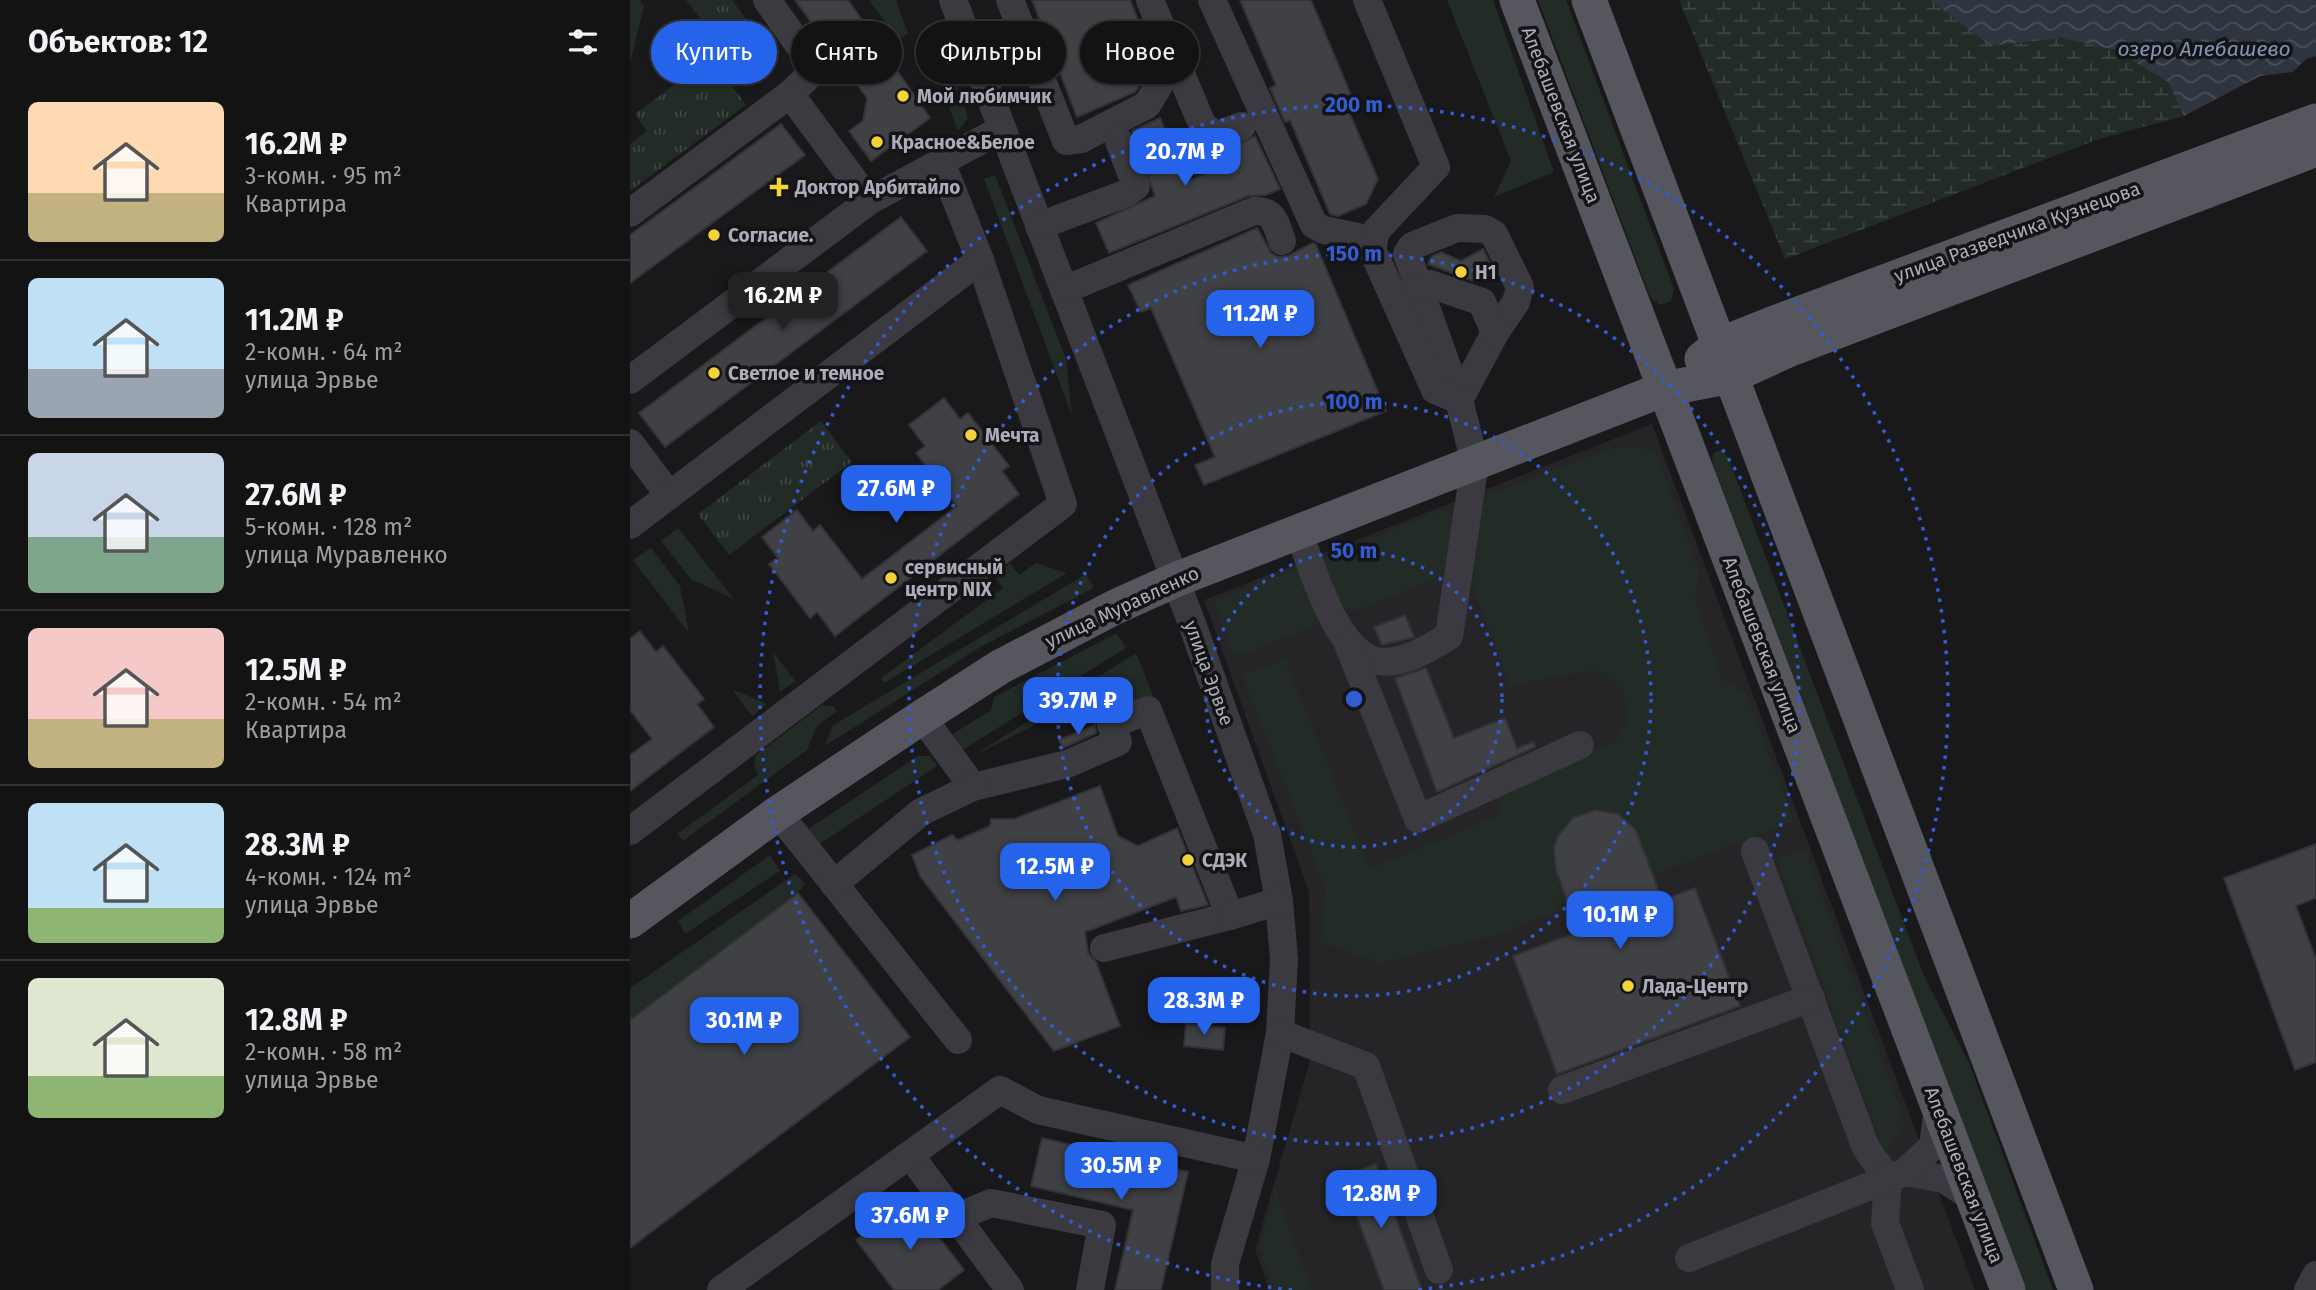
<!DOCTYPE html>
<html lang="ru">
<meta charset="utf-8">
<style>
body{margin:0;font-family:"Fira Sans",sans-serif;background:#1c1c1d;color:#f1f3f6;height:100vh;display:flex;flex-direction:column;font-size:26px;white-space:nowrap}
*{box-sizing:border-box;margin:0}
p{font-size:23px;color:#9d9ea0}
.icon{flex:none;width:38px;height:38px;fill:none;stroke:currentColor;stroke-width:2;stroke-linecap:round;stroke-linejoin:round}
.map{position:relative;flex:1;overflow:hidden}
.panel{display:flex;flex-direction:column;background:#131314;width:630px}
.panel>*{flex:none}
.banner{position:absolute;left:21px;top:21px;width:665px;height:63px;display:flex;gap:14px}
.price{position:absolute;translate:-50% -60px;padding:0 16px;border-radius:14px;background:#2563eb;color:#fff;font-size:23px;line-height:46px;filter:drop-shadow(0 2px 4px #0008)}
.price::after{content:'';position:absolute;left:50%;top:42px;width:21px;height:16px;margin-left:-10px;background:inherit;clip-path:polygon(0 0,100% 0,50% 100%)}
.price.current{background:#222;color:#fff}
ul{padding:0;list-style:none}
li{display:flex;align-items:center;gap:21px;height:175px;padding:0 28px}
li+li{border-top:2px solid #323234}
li span{display:grid;place-items:center;flex:none;width:196px;height:140px;border-radius:10px;color:#555}
li>.icon{margin-inline-start:auto}
span .icon{width:84px;height:84px;fill:#fffc;stroke-width:1}
li b{font-size:30px}
h2{display:flex;justify-content:space-between;align-items:center;height:84px;padding:0 28px;font-size:30px}
.tag{padding:0 24px;border-radius:32px;background:#131314;box-shadow:0 2px 5px #0004,0 0 0 2px #323234;font-size:24px;line-height:63px}
.tag.current{background:#2563eb;color:#fff}
main{display:flex;flex:1;min-height:0}
.map>svg:first-child{display:block}
</style>
<main>
<section class="panel">
<h2>Объектов: 12<svg class="icon" aria-label="filters" viewBox="0 0 24 24"><path d="M4 7h16M4 17h16"/><circle cx="9" cy="7" r="2"/><circle cx="15" cy="17" r="2"/></svg></h2>
<ul>
<li><span style="background:linear-gradient(#ffd9b3 65%,#c2b280 0)"><svg class="icon" aria-label="home" viewBox="0 0 24 24"><path d="M3 11l9-7 9 7M6 9v11h12V9"/></svg></span><div><b>16.2M ₽</b><p>3-комн. · 95 m²</p><p>Квартира</p></div></li>
<li><span style="background:linear-gradient(#bfe0f5 65%,#9aa5b1 0)"><svg class="icon" aria-label="home" viewBox="0 0 24 24"><path d="M3 11l9-7 9 7M6 9v11h12V9"/></svg></span><div><b>11.2M ₽</b><p>2-комн. · 64 m²</p><p>улица Эрвье</p></div></li>
<li><span style="background:linear-gradient(#c9d6e8 60%,#7fa58c 0)"><svg class="icon" aria-label="home" viewBox="0 0 24 24"><path d="M3 11l9-7 9 7M6 9v11h12V9"/></svg></span><div><b>27.6M ₽</b><p>5-комн. · 128 m²</p><p>улица Муравленко</p></div></li>
<li><span style="background:linear-gradient(#f6c9c9 65%,#c2b280 0)"><svg class="icon" aria-label="home" viewBox="0 0 24 24"><path d="M3 11l9-7 9 7M6 9v11h12V9"/></svg></span><div><b>12.5M ₽</b><p>2-комн. · 54 m²</p><p>Квартира</p></div></li>
<li><span style="background:linear-gradient(#bfe0f5 75%,#8fb573 0)"><svg class="icon" aria-label="home" viewBox="0 0 24 24"><path d="M3 11l9-7 9 7M6 9v11h12V9"/></svg></span><div><b>28.3M ₽</b><p>4-комн. · 124 m²</p><p>улица Эрвье</p></div></li>
<li><span style="background:linear-gradient(#dfe7d0 70%,#8fb573 0)"><svg class="icon" aria-label="home" viewBox="0 0 24 24"><path d="M3 11l9-7 9 7M6 9v11h12V9"/></svg></span><div><b>12.8M ₽</b><p>2-комн. · 58 m²</p><p>улица Эрвье</p></div></li>
</ul>
</section>
<div class="map">
<svg width="1686" height="1290" viewBox="0 0 1686 1290">
<defs>
<pattern id="wetland-marsh" width="20" height="14" patternUnits="userSpaceOnUse" patternTransform="scale(1.75)"><rect width="20" height="14" fill="#222b25"/><path d="M1 5h8M5 5V1M11 12h8M15 12V8" fill="none" stroke="#3f4743"/></pattern>
<pattern id="park-tufts" width="24" height="20" patternUnits="userSpaceOnUse" patternTransform="scale(1.75)"><rect width="24" height="20" fill="#222b25"/><path d="M3 7l-1-3M5 7V3M7 7l1-3M15 17l-1-3M17 17v-4M19 17l1-3" fill="none" stroke="#3f4743"/></pattern>
<pattern id="water-waves" width="16" height="10" patternUnits="userSpaceOnUse" patternTransform="scale(1.75)"><rect width="16" height="10" fill="#2e353f"/><path d="M0 5q4-4 8 0t8 0" fill="none" stroke="#4a5059"/></pattern>
</defs>
<rect width="100%" height="100%" fill="#19191b"/>
<path fill="#252528" d="M 1022,424 L 1345,1290 L 639,1290 L 625,1249 L 680,1061 L 679,892 L 574,600 Z"/>
<g fill="#222b25">
<path d="M 0,0 L 10,0 L 14,6 L 0,64 Z"/>
<path d="M 239,0 L 266,0 L 278,33 L 268,40 Z"/>
<path d="M 817,0 L 863,0 L 924,172 L 864,197 L 881,161 Z"/>
<path d="M 908,0 L 936,0 L 1044,289 L 1041,301 L 1030,305 L 1020,297 Z"/>
<path d="M 300,56 L 319,60 L 338,118 L 328,131 Z"/>
<path d="M 365,175 L 436,359 L 442,416 L 354,179 Z"/>
<path d="M 982,448 L 1011,448 L 1024,452 L 1031,464 L 1069,573 L 1065,600 L 1092,680 L 1116,693 L 1164,821 L 867,935 L 751,963 L 690,942 L 696,890 L 612,674 L 655,660 L 740,869 L 872,814 L 865,790 L 985,741 L 997,722 L 998,710 L 991,688 L 973,673 L 963,670 L 880,686 L 842,583 L 853,505 L 858,495 Z"/>
<path d="M 1091,450 L 1098,457 L 1294,976 L 1339,1063 L 1423,1290 L 1396,1290 L 1082,462 L 1083,453 Z"/>
<path d="M 814,509 L 825,514 L 820,559 L 810,577 L 724,611 L 711,607 L 694,567 L 695,557 Z"/>
<path d="M 48,528 L 104,599 L 61,579 L 31,541 Z"/>
<path d="M 21,548 L 50,586 L 59,633 L 3,560 Z"/>
<path d="M 380,563 L 389,575 L 406,563 L 437,573 L 254,683 L 251,678 L 373,588 L 364,575 Z"/>
<path d="M 666,568 L 673,568 L 691,614 L 686,626 L 611,655 L 602,652 L 584,601 Z"/>
<path d="M 456,574 L 464,588 L 352,646 L 195,746 L 202,726 Z"/>
<path d="M 487,633 L 496,648 L 326,754 L 320,745 L 323,734 L 361,710 L 364,697 Z"/>
<path d="M 143,652 L 165,681 L 150,692 Z"/>
<path d="M 506,653 L 523,695 L 453,723 L 443,706 L 343,756 Z"/>
<path d="M 102,689 L 137,704 L 122,716 Z"/>
<path d="M 192,705 L 203,706 L 207,711 L 187,726 L 177,750 L 53,841 L 47,834 L 128,775 L 124,765 L 126,755 Z"/>
<path d="M 288,756 L 300,756 L 307,766 L 185,847 L 175,831 Z"/>
<path d="M 1175,849 L 1275,1123 L 1254,1152 L 1147,859 Z"/>
<path d="M 140,855 L 150,871 L 55,934 L 48,921 Z"/>
<path d="M 165,874 L 175,884 L 168,893 L 0,1020 L 0,988 Z"/>
<path d="M 645,1191 L 682,1290 L 644,1290 L 629,1247 Z"/>
</g>
<path fill="url(#wetland-marsh)" d="M 1049,0 L 1300,0 L 1361,46 L 1431,38 L 1485,50 L 1538,82 L 1554,116 L 1466,140 L 1155,259 Z"/>
<g fill="url(#park-tufts)">
<path d="M 56,0 L 102,0 L 120,24 L 92,47 Z"/>
<path d="M 81,57 L 116,105 L 0,191 L 0,144 L 17,131 L 5,114 Z"/>
<path d="M 191,421 L 222,462 L 99,555 L 68,514 Z"/>
</g>
<path fill="url(#water-waves)" d="M 1300,0 L 1686,0 L 1686,56 L 1676,59 L 1663,72 L 1630,76 L 1554,116 L 1538,82 L 1485,50 L 1431,38 L 1361,46 Z"/>
<g fill="#404145" stroke="#333337" stroke-width="2">
<path d="M 165,0 L 218,0 L 300,118 L 241,161 L 219,131 L 233,121 L 237,98 Z"/>
<path d="M 402,0 L 500,0 L 511,28 L 490,36 L 509,86 L 505,92 L 447,117 Z"/>
<path d="M 610,0 L 681,0 L 721,95 L 713,98 L 748,179 L 736,204 L 708,216 L 700,214 L 660,120 L 655,122 L 640,88 L 646,85 Z"/>
<path d="M 530,118 L 556,182 L 599,164 L 593,151 L 625,136 L 650,189 L 636,195 L 618,196 L 479,253 L 466,223 L 525,196 L 502,131 Z"/>
<path d="M 151,124 L 175,155 L 0,283 L 0,235 Z"/>
<path d="M 271,217 L 297,251 L 35,447 L 9,413 Z"/>
<path d="M 627,228 L 641,253 L 648,257 L 658,256 L 683,243 L 686,245 L 756,411 L 574,485 L 565,465 L 585,457 L 521,308 L 511,312 L 498,285 Z"/>
<path d="M 853,249 L 865,273 L 846,282 L 798,264 L 802,256 L 811,252 L 831,261 Z"/>
<path d="M 314,398 L 330,419 L 338,413 L 379,466 L 372,471 L 389,494 L 205,636 L 187,612 L 180,618 L 139,564 L 148,558 L 132,537 L 167,510 L 183,531 L 190,525 L 232,579 L 327,506 L 286,453 L 295,446 L 279,425 Z"/>
<path d="M 775,615 L 784,637 L 752,645 L 744,627 Z"/>
<path d="M 10,631 L 26,652 L 33,646 L 74,699 L 67,704 L 84,727 L 0,791 L 0,755 L 22,739 L 0,710 L 0,639 Z"/>
<path d="M 796,668 L 824,738 L 875,718 L 887,748 L 903,742 L 905,747 L 807,792 L 765,678 Z"/>
<path d="M 465,725 L 466,733 L 433,748 L 429,740 Z"/>
<path d="M 470,786 L 488,836 L 508,846 L 547,828 L 578,905 L 551,911 L 546,897 L 455,932 L 458,953 L 466,962 L 490,1026 L 424,1051 L 290,876 L 282,855 L 322,835 L 328,840 L 360,826 L 361,819 L 384,819 Z"/>
<path d="M 965,810 L 988,814 L 1006,830 L 1032,900 L 1065,888 L 1110,1006 L 927,1074 L 883,956 L 948,932 L 926,870 L 924,847 L 928,836 L 943,818 Z"/>
<path d="M 1686,844 L 1686,898 L 1666,906 L 1686,959 L 1686,1062 L 1665,1070 L 1594,878 Z"/>
<path d="M 168,893 L 280,1037 L 0,1248 L 0,1020 Z"/>
<path d="M 556,1024 L 595,1028 L 593,1050 L 554,1046 Z"/>
<path d="M 412,1138 L 558,1172 L 531,1290 L 485,1290 L 503,1210 L 401,1186 Z"/>
<path d="M 746,1164 L 792,1290 L 754,1290 L 712,1176 Z"/>
<path d="M 280,1199 L 334,1270 L 308,1290 L 264,1290 L 226,1240 Z"/>
</g>
<g fill="none" stroke-linecap="round" stroke-linejoin="round">
<g stroke="#3a3a40" stroke-width="28">
<path d="M 137,0 L 186,69 L 160,94"/>
<path d="M 323,0 L 561,621 L 637,834 L 649,901 L 654,959 L 650,1033 L 626,1159 L 595,1264 L 595,1290"/>
<path d="M 380,0 L 436,141 L 451,139 L 517,105 L 532,80 L 547,70"/>
<path d="M 520,0 L 572,124 L 585,136 L 612,126"/>
<path d="M 582,0 L 684,225 L 694,230 L 742,240"/>
<path d="M 311,162 L 372,129"/>
<path d="M 0,213 L 160,94 L 239,201"/>
<path d="M 409,226 L 497,193 L 506,186 L 489,141"/>
<path d="M 827,228 L 855,229 L 864,234 L 890,287 L 886,302 L 865,333 L 829,400 L 777,254 L 782,246 Z"/>
<path d="M 790,289 L 800,284 L 852,302 L 865,333"/>
<path d="M 434,290 L 624,211 C 645,210 646,225 652,241"/>
<path d="M 0,380 L 239,201 L 311,162 L 350,260 L 433,504 L 0,831"/>
<path d="M 0,443 L 39,495"/>
<path d="M 0,525 L 350,260"/>
<path d="M 668,531 C 683,568 703,646 743,660 C 768,668 799,648 819,636 L 845,463 L 829,400 L 805,390 L 742,249 L 746,231 L 806,167 L 737,0"/>
<path d="M 718,644 L 788,819 L 950,745"/>
<path d="M 292,717 L 343,787 L 437,764 L 488,742 L 481,725 L 518,710 L 600,916 L 474,948"/>
<path d="M 148,813 L 328,1040"/>
<path d="M 1125,851 L 1236,1148 L 1258,1179 L 1255,1223 L 1280,1290"/>
<path d="M 204,884 L 291,812 L 343,787"/>
<path d="M 600,916 L 649,901"/>
<path d="M 650,1033 L 736,1066 L 809,1270"/>
<path d="M 932,1090 L 1181,998"/>
<path d="M 280,1155 L 380,1290"/>
<path d="M 1275,1172 L 1314,1179 L 1343,1198"/>
<path d="M 327,1217 L 361,1203 L 472,1225 L 460,1290"/>
<path d="M 1059,1258 L 1275,1172 L 1303,1146 L 1308,1108"/>
<path d="M 91,1290 L 370,1090 L 408,1110 L 626,1159"/>
<path d="M 1678,1290 L 1686,1275"/>
</g>
<g stroke="#56565f" stroke-width="35">
<path d="M 887,0 L 1378,1290"/>
<path d="M 959,0 L 1446,1290"/>
<path d="M 1072,359 L 1089,345 L 1147,322 L 1686,121"/>
<path d="M 0,921 L 148,813 L 292,717 L 370,667 L 485,607 L 545,580 L 1034,389 L 1101,376 L 1158,350 L 1686,149"/>
</g>
</g>
<g fill="none" stroke="#325cd4" stroke-width="3.5" stroke-dasharray="3.5 7">
<circle cx="724" cy="699" r="148"/>
<circle cx="724" cy="699" r="297"/>
<circle cx="724" cy="699" r="445"/>
<path d="M662 1290A594 594 0 1 1 786 1290"/>
</g>
<g fill="#f3d339" stroke="#141416" stroke-width="2.5">
<circle cx="273" cy="96" r="7"/>
<circle cx="247" cy="142" r="7"/>
<path d="M145.5 176.5h7v7h7v7h-7v7h-7v-7h-7v-7h7z"/>
<circle cx="84" cy="235" r="7"/>
<circle cx="831" cy="272" r="7"/>
<circle cx="84" cy="373" r="7"/>
<circle cx="341" cy="435" r="7"/>
<circle cx="261" cy="578" r="7"/>
<circle cx="558" cy="860" r="7"/>
<circle cx="998" cy="986" r="7"/>
</g>
<g text-anchor="middle" dominant-baseline="central" stroke-width="7" stroke-linejoin="round" paint-order="stroke">
<g font-size="19" font-weight="bold" fill="#abadba" stroke="#141416" text-anchor="start">
<text x="287" y="96">Мой любимчик</text>
<text x="261" y="142">Красное&amp;Белое</text>
<text x="165" y="187">Доктор Арбитайло</text>
<text x="98" y="235">Согласие.</text>
<text x="845" y="272">Н1</text>
<text x="98" y="373">Светлое и темное</text>
<text x="355" y="435">Мечта</text>
<text x="275" y="567">сервисный<tspan x="275" dy="22">центр NIX</tspan></text>
<text x="572" y="860">СДЭК</text>
<text x="1012" y="986">Лада-Центр</text>
</g>
<g font-size="19" fill="#abadba" stroke="#141416">
<text transform="translate(931 115) rotate(69)">Алебашевская улица</text>
<text transform="translate(1387 232) rotate(-20)">улица Разведчика Кузнецова</text>
<text transform="translate(492 607) rotate(-25)">улица Муравленко</text>
<text transform="translate(1132 645) rotate(69)">Алебашевская улица</text>
<text transform="translate(579 673) rotate(70)">улица Эрвье</text>
<text transform="translate(1334 1175) rotate(69)">Алебашевская улица</text>
</g>
<g font-size="21" font-style="italic" fill="#8295b5" stroke="#141416">
<text x="1574" y="49">озеро Алебашево</text>
</g>
</g>
<circle cx="724" cy="699" r="10" fill="#325cd4" stroke="#141416" stroke-width="3.5"/>
<g font-size="21" text-anchor="middle" font-weight="bold" fill="#325cd4" stroke="#141416" stroke-width="7" stroke-linejoin="round" paint-order="stroke">
<text x="724" y="112">200 m</text>
<text x="724" y="261">150 m</text>
<text x="724" y="409">100 m</text>
<text x="724" y="558">50 m</text>
</g>
</svg>
<b class="price" style="left:555px;top:188px">20.7M ₽</b>
<b class="price current" style="left:153px;top:332px">16.2M ₽</b>
<b class="price" style="left:630px;top:350px">11.2M ₽</b>
<b class="price" style="left:266px;top:525px">27.6M ₽</b>
<b class="price" style="left:448px;top:737px">39.7M ₽</b>
<b class="price" style="left:425px;top:903px">12.5M ₽</b>
<b class="price" style="left:990px;top:951px">10.1M ₽</b>
<b class="price" style="left:574px;top:1037px">28.3M ₽</b>
<b class="price" style="left:114px;top:1057px">30.1M ₽</b>
<b class="price" style="left:491px;top:1202px">30.5M ₽</b>
<b class="price" style="left:751px;top:1230px">12.8M ₽</b>
<b class="price" style="left:280px;top:1252px">37.6M ₽</b>
<div class="banner">
<a class="tag current">Купить</a>
<a class="tag">Снять</a>
<a class="tag">Фильтры</a>
<a class="tag">Новое</a>
</div>
</div>
</main>
